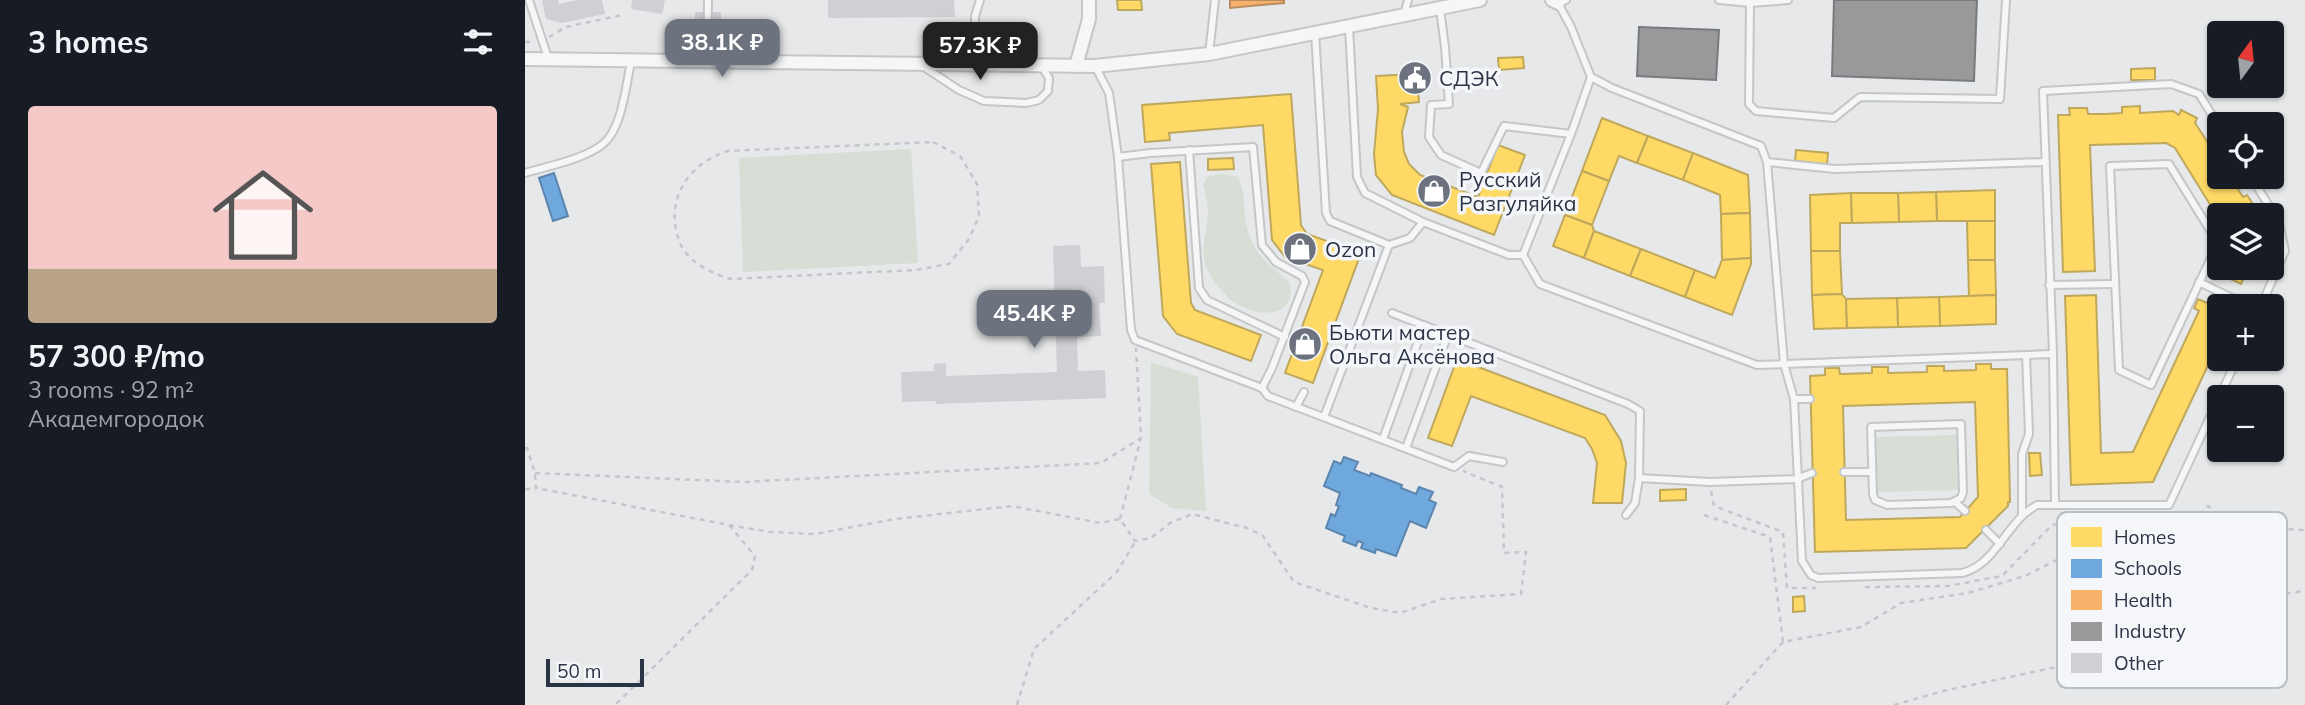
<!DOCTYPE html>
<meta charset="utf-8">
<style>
body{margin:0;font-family:Mulish,sans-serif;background:#20242c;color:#f1f3f6;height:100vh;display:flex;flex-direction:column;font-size:26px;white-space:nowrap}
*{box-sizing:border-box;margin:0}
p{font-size:23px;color:#9ea1a6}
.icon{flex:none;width:38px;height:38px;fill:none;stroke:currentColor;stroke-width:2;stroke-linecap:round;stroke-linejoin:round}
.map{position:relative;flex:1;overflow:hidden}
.side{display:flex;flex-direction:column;background:#171b24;width:525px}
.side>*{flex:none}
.needle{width:46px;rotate:15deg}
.buttons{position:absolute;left:1682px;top:21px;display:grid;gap:14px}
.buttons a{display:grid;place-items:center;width:77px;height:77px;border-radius:7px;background:#171b24;box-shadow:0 2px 5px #0004;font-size:35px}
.scale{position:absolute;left:21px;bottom:18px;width:98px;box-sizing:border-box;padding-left:7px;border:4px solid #2b3445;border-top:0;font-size:19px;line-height:24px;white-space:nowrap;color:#2b3445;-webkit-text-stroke:5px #f4f6f9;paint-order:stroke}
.price{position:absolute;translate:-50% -60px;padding:0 16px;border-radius:14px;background:#6c737f;color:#fff;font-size:23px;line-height:46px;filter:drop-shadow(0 2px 4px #0008)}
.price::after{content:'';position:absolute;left:50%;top:42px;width:21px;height:16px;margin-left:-10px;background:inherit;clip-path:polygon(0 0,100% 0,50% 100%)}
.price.active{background:#222;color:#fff}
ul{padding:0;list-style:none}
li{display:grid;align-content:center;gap:14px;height:371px;padding:0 28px}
li span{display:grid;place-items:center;height:217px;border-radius:7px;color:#555}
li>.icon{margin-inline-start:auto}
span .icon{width:126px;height:126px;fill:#fffc;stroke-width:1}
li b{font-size:30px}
h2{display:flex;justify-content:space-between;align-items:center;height:84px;padding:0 28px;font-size:30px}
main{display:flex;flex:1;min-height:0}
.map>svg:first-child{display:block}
</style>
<main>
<section class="side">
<h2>3 homes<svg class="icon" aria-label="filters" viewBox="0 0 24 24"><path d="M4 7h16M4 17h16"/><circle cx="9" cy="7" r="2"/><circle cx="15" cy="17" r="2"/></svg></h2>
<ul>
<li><span style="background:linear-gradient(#f6c9c9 75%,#b9a48a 0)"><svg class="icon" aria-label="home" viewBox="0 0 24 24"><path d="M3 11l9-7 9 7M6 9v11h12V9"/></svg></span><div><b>57 300 ₽/mo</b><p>3 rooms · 92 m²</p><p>Академгородок</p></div></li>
</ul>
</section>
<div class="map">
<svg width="1780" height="705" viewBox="0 0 1780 705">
<rect width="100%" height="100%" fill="#e6e8ea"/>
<g fill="#d6ded6">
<path d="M 386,149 L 393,263 L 218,272 L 214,158 Z"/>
<path d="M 699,174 L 713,177 C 719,189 719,202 720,215 C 724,252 740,260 765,283 C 772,322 726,317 705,299 C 696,290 687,280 682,269 C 673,246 683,233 683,211 C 683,202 680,192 678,184 L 683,176 Z"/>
<path d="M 626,362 L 673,377 L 681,511 L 647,508 L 624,494 Z"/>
<path d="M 1431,435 L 1433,490 L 1353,492 L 1351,437 Z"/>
</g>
<g fill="#ffd966" stroke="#bfa85c" stroke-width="2" fill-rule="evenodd">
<path d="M 592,0 L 616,0 L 617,10 L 593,10 Z"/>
<path d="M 998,57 L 999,68 L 974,70 L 973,58 Z"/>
<path d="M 1630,68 L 1630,80 L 1606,80 L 1606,69 Z"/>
<path d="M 892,74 L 894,102 L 875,104 L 883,107 L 877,132 L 879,152 L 884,164 L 895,175 L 953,197 L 973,145 L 1000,155 L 969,235 L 867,195 L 851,175 L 849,154 L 853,109 L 851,76 Z"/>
<path d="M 766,94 L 776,225 L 782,234 L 836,253 L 788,383 L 760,373 L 798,270 L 760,257 L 747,240 L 738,125 L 644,133 L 645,140 L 620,142 L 617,105 Z"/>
<path d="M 1615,106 L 1615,113 L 1648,111 L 1654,115 L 1656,110 L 1672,118 L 1670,123 L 1689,152 L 1694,149 L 1694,177 L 1705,177 L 1718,197 L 1722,195 L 1732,210 L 1728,212 L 1729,215 L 1694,215 L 1694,219 L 1650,148 L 1641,143 L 1565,145 L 1570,271 L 1538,272 L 1533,115 L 1545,115 L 1544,108 L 1562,108 L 1563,114 L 1580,114 L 1597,113 L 1597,107 Z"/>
<path d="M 1077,118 L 1123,136 L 1112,163 L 1094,156 L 1084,181 L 1057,171 Z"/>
<path d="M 1123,136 L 1168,153 L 1158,180 L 1112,163 Z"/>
<path d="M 1271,150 L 1303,153 L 1302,164 L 1270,161 Z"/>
<path d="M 1168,153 L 1223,175 L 1225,213 L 1196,214 L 1195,195 L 1158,180 Z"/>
<path d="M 708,158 L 709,169 L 683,170 L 683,159 Z"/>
<path d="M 655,162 L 666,303 L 670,310 L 736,335 L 726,361 L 652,334 L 638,316 L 626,164 Z"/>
<path d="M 1057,171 L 1084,181 L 1067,225 L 1040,215 Z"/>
<path d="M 1470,190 L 1470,221 L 1412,221 L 1411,192 Z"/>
<path d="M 1411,192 L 1412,221 L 1374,222 L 1373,193 Z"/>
<path d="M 1326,193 L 1327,223 L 1315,223 L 1315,251 L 1286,251 L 1285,195 Z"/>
<path d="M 1326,193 L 1373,193 L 1374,222 L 1327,223 Z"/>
<path d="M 1225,213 L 1226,258 L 1197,260 L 1196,214 Z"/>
<path d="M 1040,215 L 1067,225 L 1069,231 L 1059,258 L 1028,246 Z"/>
<path d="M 1442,221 L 1470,221 L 1470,260 L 1443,260 Z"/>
<path d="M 1069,231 L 1116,249 L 1105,276 L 1059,258 Z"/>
<path d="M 1116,249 L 1170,270 L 1160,297 L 1105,276 Z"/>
<path d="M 1286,251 L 1315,251 L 1317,294 L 1287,295 Z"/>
<path d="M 1694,257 L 1694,268 L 1729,268 L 1726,275 L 1721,273 L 1716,284 L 1688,271 Z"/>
<path d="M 1226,258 L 1226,264 L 1207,315 L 1160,297 L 1170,270 L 1190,278 L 1197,260 Z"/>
<path d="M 1443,260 L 1470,260 L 1471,295 L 1444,296 Z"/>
<path d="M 1317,294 L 1321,299 L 1322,328 L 1289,329 L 1287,295 Z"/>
<path d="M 1471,295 L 1471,324 L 1415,326 L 1414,297 Z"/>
<path d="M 1571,295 L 1576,453 L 1608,452 L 1674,311 L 1669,308 L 1673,299 L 1694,308 L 1694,342 L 1628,482 L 1546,485 L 1540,296 Z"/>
<path d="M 1414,297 L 1415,326 L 1373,327 L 1372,298 Z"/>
<path d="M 1372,298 L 1373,327 L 1322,328 L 1321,299 Z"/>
<path d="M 932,359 L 1080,415 L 1096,441 L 1101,463 L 1097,503 L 1068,503 L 1072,463 L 1067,449 L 1060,438 L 946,396 L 927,446 L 903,438 Z"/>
<path d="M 1451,364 L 1466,364 L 1466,369 L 1482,369 L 1485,502 L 1483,502 L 1483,506 L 1441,548 L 1290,552 L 1285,376 L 1300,375 L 1300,368 L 1314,368 L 1315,374 L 1317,374 L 1347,373 L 1347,367 L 1363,367 L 1363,373 L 1402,372 L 1402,366 L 1419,366 L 1419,371 L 1451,370 ZM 1450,402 L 1453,497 L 1435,517 L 1321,520 L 1318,406 Z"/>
<path d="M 1504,453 L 1515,453 L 1517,475 L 1505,476 Z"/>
<path d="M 1161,489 L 1161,500 L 1135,501 L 1135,490 Z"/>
<path d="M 1279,596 L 1280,611 L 1268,612 L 1268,597 Z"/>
</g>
<g fill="#6fa8dc" stroke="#5b85af" stroke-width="2">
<path d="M 29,173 L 43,216 L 28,221 L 14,178 Z"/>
<path d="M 819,457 L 833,462 L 829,470 L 845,476 L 846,473 L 877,485 L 876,488 L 891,494 L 894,487 L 908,492 L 904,500 L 911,503 L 901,528 L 885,521 L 871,556 L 851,549 L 850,553 L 836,548 L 838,543 L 833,541 L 831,546 L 818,541 L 820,536 L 801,528 L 806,514 L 810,516 L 814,506 L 811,505 L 815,493 L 799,486 L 809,461 L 816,464 Z"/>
</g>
<path fill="#f6b26b" stroke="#b98c60" stroke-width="2" d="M 705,0 L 759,0 L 759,3 L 705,8 Z"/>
<g fill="#999" stroke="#787b80" stroke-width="2">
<path d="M 1309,0 L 1452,0 L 1449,81 L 1307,76 Z"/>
<path d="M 1114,27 L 1194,30 L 1191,80 L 1112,76 Z"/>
</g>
<g fill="#ced0d3">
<path d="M 17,0 L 33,0 L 34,4 L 53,0 L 77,0 L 80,14 L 37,23 L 21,19 Z"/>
<path d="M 107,0 L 140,0 L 137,14 L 106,9 Z"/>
<path d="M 303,0 L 429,0 L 430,17 L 303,18 Z"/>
<rect x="170" y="12" width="26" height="23"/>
<path d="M 555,245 L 556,267 L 579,266 L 580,303 L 574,303 L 576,336 L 552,337 L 553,371 L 580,370 L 581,398 L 411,404 L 411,401 L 377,402 L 376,372 L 409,371 L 409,364 L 421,363 L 421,376 L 532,372 L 528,246 Z"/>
</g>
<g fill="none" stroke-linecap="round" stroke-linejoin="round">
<g stroke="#c4c6c8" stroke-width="10">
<g id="lane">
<path d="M 4,0 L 23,58"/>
<path d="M 1041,0 L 1033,3 L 1046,27 L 1066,77 L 1087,88 L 1236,146 L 1242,162 L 1310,169 L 1520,162"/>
<path d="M 1194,0 L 1225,3 L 1263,0"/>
<path d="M 1225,3 L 1224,104 L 1231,111 L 1309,118 L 1335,97 L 1475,99 L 1481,0"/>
<path d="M 915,9 L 920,47 L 924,104 L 906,105 L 904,137 L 916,155 L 956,173 L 979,126 L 1046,134 L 1066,77"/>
<path d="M 879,15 L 883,0"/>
<path d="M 790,33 L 801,213 L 805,221 L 864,245"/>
<path d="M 684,54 L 690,0"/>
<path d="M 182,61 L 183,0"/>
<path d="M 449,64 L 450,16 L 455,0"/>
<path d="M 570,66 L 584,93 L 593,157 L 606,330 L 610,340 L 737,388 L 743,396 L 929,467 L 944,456 L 978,462"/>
<path d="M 399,67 L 434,90 L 459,101 L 501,103 L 514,100 L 523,91 L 524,78 L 517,67"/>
<path d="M 664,150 L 674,288 L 682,300 L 760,337"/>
<path d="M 593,157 L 625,153 L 728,147 L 737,245 L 751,262 L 777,276 L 780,282 L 747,368 L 737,388"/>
<path d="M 1242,162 L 1259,364 L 1269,399 L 1277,561 L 1286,575 L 1293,578 L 1437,573 C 1466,566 1478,534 1498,515 C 1502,511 1507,508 1512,505 L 1644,505 L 1712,359"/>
<path d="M 1644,164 L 1693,243 L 1626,385 L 1594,370 L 1585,166 Z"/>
<path d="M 0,173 C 23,166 60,159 78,144 C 97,129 101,85 106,62"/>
<path d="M 1726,177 L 1754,222 L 1760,251 L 1736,306"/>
<path d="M 898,222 L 984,255 L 998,255 L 1046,134"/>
<path d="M 984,255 L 998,255 L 1015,284 L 1232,365 L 1528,354"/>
<path d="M 1674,282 L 1724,306"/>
<path d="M 1524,285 L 1589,284"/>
<path d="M 867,313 L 1103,404 L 1115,411 L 1114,478 L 1185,482 L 1272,479 L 1287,473"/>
<path d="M 1269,399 L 1285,399"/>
<path d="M 771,407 L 779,392"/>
<path d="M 799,417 L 864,245 L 885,238 L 898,222 L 840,193 L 832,177 L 824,27"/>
<path d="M 1436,424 L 1438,492 L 1436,498 L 1426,503 L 1362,505 L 1350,500 L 1348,494 L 1346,427 Z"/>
<path d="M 858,439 L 899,325"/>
<path d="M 881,448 L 923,334"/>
<path d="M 1319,472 L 1347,472"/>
<path d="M 1430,502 L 1440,511"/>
<path d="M 1530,504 L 1528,354 L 1518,91 L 1646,84 L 1674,94 L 1694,126"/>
<path d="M 1101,515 L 1110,503 L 1114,478"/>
<path d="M 1497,516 L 1497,454 L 1504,434 L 1501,355"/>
<path d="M 1461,530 L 1475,544"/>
</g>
</g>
<g stroke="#c4c6c8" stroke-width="16">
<g id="street">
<path d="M 1027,0 L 1033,3"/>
<path d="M 0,59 L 570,66 L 684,54 L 955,0"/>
<path d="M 551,66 L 564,19 L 564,0"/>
</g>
</g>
<g stroke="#c5c6ca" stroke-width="2.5" stroke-dasharray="5 5" stroke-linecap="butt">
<path d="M 24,37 L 41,27 L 97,15"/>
<path d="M 0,42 L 9,42"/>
<path d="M 408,142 L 435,156 L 452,184 L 454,216 L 444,239 L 424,264 L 390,270 L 206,279 C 188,274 162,262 155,243 C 138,201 163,163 203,151 Z"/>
<path d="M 0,448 L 2,448 L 10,473 L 11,488 L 204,525 L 230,556 L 227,570 L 90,705"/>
<path d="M 10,473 L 218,482 L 576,463 L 616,438 L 611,348"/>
<path d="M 0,489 L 11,489"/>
<path d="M 1186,491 L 1189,506 L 1258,532 L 1262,588 L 1291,588"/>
<path d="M 1649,513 L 1660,513"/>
<path d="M 1179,515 L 1245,537 L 1258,642 L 1336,627 L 1376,603 L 1443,593 L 1500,576 L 1609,521 L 1668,522 L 1683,506 L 1708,527 L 1780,530"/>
<path d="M 595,519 L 616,438"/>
<path d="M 204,525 L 245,532 L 290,534 L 370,519 L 487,506 L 575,523 L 595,519 L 610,541 L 626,538 L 645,523 L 667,514 L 722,528 L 738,536 L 769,582 L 846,608 L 875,613 L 916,599 L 996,594 L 1001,552 L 979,553 L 977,487 L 938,471"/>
<path d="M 1340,587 L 1423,586 L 1477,576 L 1527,525 L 1593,516"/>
<path d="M 492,705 L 509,649 L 592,572 L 610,542"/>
<path d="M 1201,705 L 1258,642"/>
<path d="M 1369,705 L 1418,691 L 1532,667 L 1615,641 L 1687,603 L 1780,591"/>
</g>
<use href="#lane" stroke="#f5f6f7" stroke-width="6"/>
<use href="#street" stroke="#f5f6f7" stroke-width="12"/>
</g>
<defs>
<g id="civic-disc" transform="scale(1.75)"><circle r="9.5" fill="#6c737f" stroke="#f4f6f9"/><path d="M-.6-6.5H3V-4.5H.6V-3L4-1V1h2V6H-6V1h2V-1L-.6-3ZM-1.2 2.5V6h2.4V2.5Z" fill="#fff"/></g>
<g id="shop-disc" transform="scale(1.75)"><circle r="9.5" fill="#6c737f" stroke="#f4f6f9"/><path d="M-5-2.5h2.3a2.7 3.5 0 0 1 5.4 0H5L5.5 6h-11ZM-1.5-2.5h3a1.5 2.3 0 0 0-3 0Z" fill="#fff"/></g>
</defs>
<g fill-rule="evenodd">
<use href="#civic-disc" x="890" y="78"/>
<use href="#shop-disc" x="909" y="191"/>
<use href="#shop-disc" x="775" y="249"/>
<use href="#shop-disc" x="780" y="344"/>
</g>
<g text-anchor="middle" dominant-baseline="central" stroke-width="7" stroke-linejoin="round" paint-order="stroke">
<g font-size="21" fill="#2b3445" stroke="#f4f6f9" text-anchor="start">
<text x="914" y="78">СДЭК</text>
<text x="934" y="179">Русский<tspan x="934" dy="24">Разгуляйка</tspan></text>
<text x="800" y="249">Ozon</text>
<text x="804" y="332">Бьюти мастер<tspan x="804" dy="24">Oльга Аксёнова</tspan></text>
</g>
</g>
<rect x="1532" y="512" width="230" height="176" rx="10" fill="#f4f6f9" stroke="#b8bcc3" stroke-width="2"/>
<rect x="1546" y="527" width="31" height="20" fill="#ffd966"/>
<rect x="1546" y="559" width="31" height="19" fill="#6fa8dc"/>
<rect x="1546" y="590" width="31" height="20" fill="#f6b26b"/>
<rect x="1546" y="622" width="31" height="19" fill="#999"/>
<rect x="1546" y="653" width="31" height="20" fill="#ced0d3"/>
<g font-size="19" fill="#2b3445">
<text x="1589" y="544">Homes</text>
<text x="1589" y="575">Schools</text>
<text x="1589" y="607">Health</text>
<text x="1589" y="638">Industry</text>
<text x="1589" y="670">Other</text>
</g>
</svg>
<div class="buttons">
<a><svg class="needle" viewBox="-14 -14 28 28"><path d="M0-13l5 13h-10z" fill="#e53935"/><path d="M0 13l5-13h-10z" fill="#9ea1a6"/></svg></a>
<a><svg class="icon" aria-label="locate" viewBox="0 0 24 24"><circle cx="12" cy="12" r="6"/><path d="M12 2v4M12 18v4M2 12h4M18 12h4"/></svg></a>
<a><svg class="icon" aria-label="layers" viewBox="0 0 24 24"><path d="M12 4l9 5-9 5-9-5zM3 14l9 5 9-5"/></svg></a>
<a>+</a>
<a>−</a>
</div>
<div class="scale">50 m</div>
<b class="price" style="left:197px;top:79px">38.1K ₽</b>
<b class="price active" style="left:455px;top:82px">57.3K ₽</b>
<b class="price" style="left:509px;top:350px">45.4K ₽</b>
</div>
</main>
